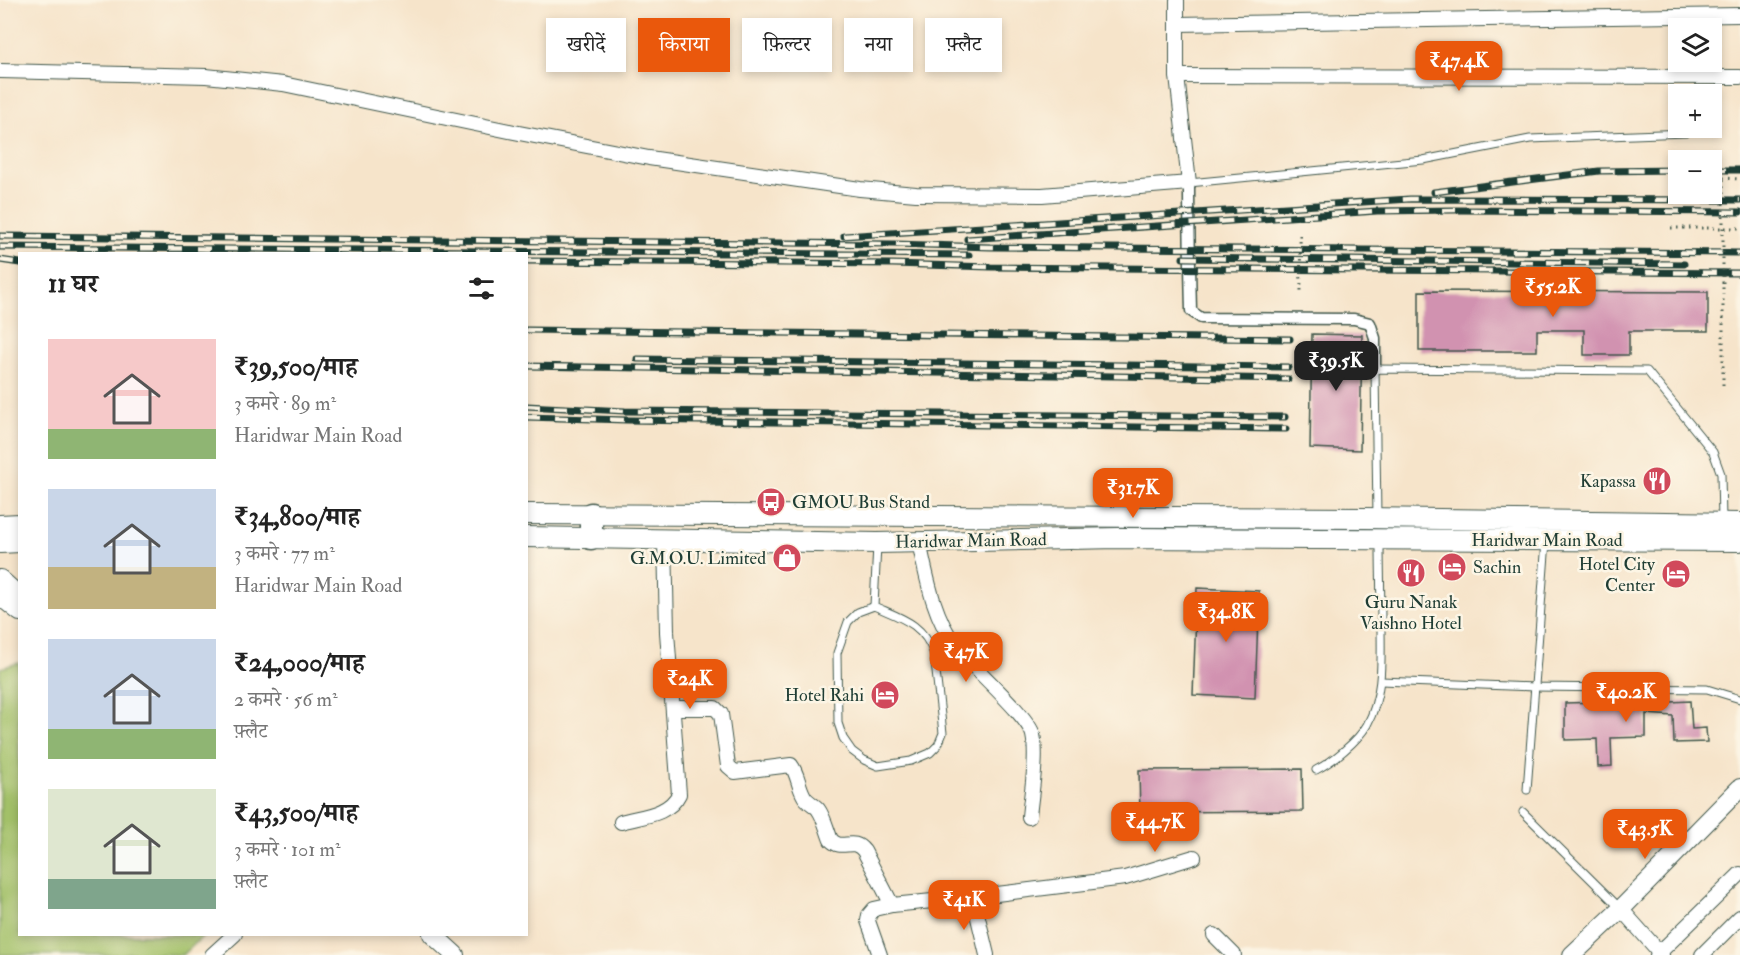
<!DOCTYPE html>
<html lang="hi">
<meta charset="utf-8">
<style>
body{margin:0;font-family:"IM FELL Double Pica","Noto Serif Devanagari",serif;background:#f6f6f6;color:#222;height:100vh;display:flex;flex-direction:column;font-size:22px;white-space:nowrap}
*{box-sizing:border-box;margin:0}
p{font-size:20px;color:#767676}
.icon{flex:none;width:33px;height:33px;fill:none;stroke:currentColor;stroke-width:2;stroke-linecap:round;stroke-linejoin:round}
.map{position:relative;flex:1;overflow:hidden}
.sheet{position:absolute;left:18px;top:252px;width:510px;height:684px;display:flex;flex-direction:column;background:#fff;border-radius:0px;box-shadow:0 3px 9px #0003}
.sheet>*{flex:none}
.hud{position:absolute;left:546px;top:18px;width:570px;height:54px;display:flex;gap:12px}
.controls{position:absolute;left:1668px;top:18px;display:grid;gap:12px}
.controls a{display:grid;place-items:center;width:54px;height:54px;border-radius:0px;background:#fff;box-shadow:0 3px 9px #0003;font-size:30px}
.price{position:absolute;translate:-50% -51px;padding:0 14px;border-radius:12px;background:#ea580c;color:#fff;font-size:20px;line-height:39px;filter:drop-shadow(0 2px 3px #0008)}
.price::after{content:'';position:absolute;left:50%;top:36px;width:18px;height:14px;margin-left:-9px;background:inherit;clip-path:polygon(0 0,100% 0,50% 100%)}
.price.selected{background:#222;color:#fff}
ul{padding:0;list-style:none}
li{display:flex;align-items:center;gap:18px;height:150px;padding:0 30px}
li span{display:grid;place-items:center;flex:none;width:168px;height:120px;border-radius:0px;color:#555}
li>.icon{margin-inline-start:auto}
span .icon{width:72px;height:72px;fill:#fffc;stroke-width:1}
li b{font-size:26px}
h2{display:flex;justify-content:space-between;align-items:center;height:72px;padding:0 30px;font-size:26px}
.chip{padding:0 21px;border-radius:0px;background:#fff;box-shadow:0 3px 9px #0003;font-size:21px;line-height:54px}
.chip.selected{background:#ea580c;color:#fff}
.map>svg:first-child{display:block}
</style>
<div class="map">
<svg width="1740" height="955" viewBox="0 0 1740 955">
<rect width="100%" height="100%" fill="#fcf5e5"/>
<filter id="ink" filterUnits="userSpaceOnUse"><feTurbulence type="fractalNoise" baseFrequency=".0167" numOctaves="2"/><feDisplacementMap in="SourceGraphic" scale="12" xChannelSelector="R" yChannelSelector="G"/><feConvolveMatrix kernelMatrix="1 2 1 2 8 2 1 2 1" color-interpolation-filters="sRGB"/></filter>
<filter id="wash" filterUnits="userSpaceOnUse"><feTurbulence type="fractalNoise" baseFrequency=".008" numOctaves="4" result="noise"/><feDisplacementMap in="SourceGraphic" scale="24" xChannelSelector="R" yChannelSelector="G"/><feGaussianBlur stdDeviation="1.35" result="paint"/><feColorMatrix in="noise" values="0 0 0 0 0 0 0 0 0 0 0 0 0 0 0 0 0 1.4 0 .05"/><feComposite in="paint" operator="in"/></filter>
<g filter="url(#wash)">
<rect width="100%" height="100%" fill="#f6e4ca"/>
<path fill="#a2c068" stroke="#607e4e" stroke-width="1.5" d="M 19,663 L 20,934 L 204,935 L 183,955 L 127,953 L 122,955 L 0,955 L 0,668 Z"/>
<g id="blocks">
<g fill="#d192b0">
<path d="M 1419,291 L 1708,292 L 1708,331 L 1629,331 L 1629,355 L 1584,355 L 1584,330 L 1537,330 L 1537,351 L 1419,351 Z"/>
<path d="M 1312,334 L 1362,335 L 1360,450 L 1310,448 Z"/>
<path d="M 1197,588 L 1259,591 L 1255,698 L 1193,695 Z"/>
<path d="M 1671,700 L 1671,702 L 1690,701 L 1692,729 L 1706,728 L 1707,742 L 1674,743 L 1673,716 L 1646,714 L 1646,737 L 1611,738 L 1612,766 L 1598,767 L 1597,739 L 1565,740 L 1565,703 Z"/>
<path d="M 1302,769 L 1303,811 L 1140,812 L 1139,770 Z"/>
</g>
</g>
</g>
<g filter="url(#ink)">
<use href="#blocks" fill-opacity="0" stroke="#3f564a" stroke-width="1.5"/>
<g fill="none" stroke-linecap="round" stroke-linejoin="round">
<g stroke="#3f564a" stroke-width="9">
<g id="service">
<path d="M 1189,183 L 1423,160 L 1530,139 L 1686,133"/>
<path d="M 1377,517 L 1375,369 L 1647,371 L 1713,452 L 1721,474 L 1722,520"/>
<path d="M 874,606 C 901,618 923,623 934,654 L 943,733 L 938,745 L 930,753 L 911,761 L 878,766 L 864,760 L 852,751 L 843,738 L 838,723 L 837,653 L 848,622 L 858,612 L 874,606 L 877,545"/>
<path d="M 1381,681 L 1535,687 L 1707,689 L 1740,699"/>
<path d="M 1316,770 C 1332,762 1358,741 1367,725 C 1384,694 1381,658 1381,625 C 1381,597 1380,569 1380,542"/>
<path d="M 1527,790 L 1546,541"/>
<path d="M 1523,812 L 1621,909"/>
</g>
</g>
<g stroke="#3f564a" stroke-width="13">
<path id="pedestrian" d="M 1189,183 C 1189,226 1190,268 1191,311 L 1201,318 L 1354,319 L 1370,323 L 1375,338 L 1375,369"/>
</g>
<g stroke="#3f564a" stroke-width="16">
<g id="minor">
<path d="M 1177,24 L 1740,15"/>
<path d="M 0,71 L 206,76 L 283,84 L 519,133 L 649,158 L 860,189 L 916,194 L 1042,195 L 1189,183 L 1177,76 L 1177,0"/>
<path d="M 1177,76 L 1740,77"/>
<path d="M 919,542 C 927,578 933,615 955,645 C 971,667 1028,715 1033,735 C 1038,758 1031,793 1029,817"/>
<path d="M 674,708 L 715,708 L 721,714 L 728,766 L 735,772 L 791,765 C 798,774 798,786 804,796 C 807,802 814,804 818,809 C 824,817 827,830 831,840 C 843,852 852,836 864,851 L 892,905"/>
<path d="M 621,822 C 642,816 669,815 679,794 L 667,632 L 665,538"/>
<path d="M 973,897 L 987,955"/>
<path d="M 1621,909 L 1662,955"/>
<path d="M 1214,935 L 1234,955"/>
<path d="M 212,955 L 235,934"/>
<path d="M 880,955 L 868,921 L 869,915 L 874,909 L 892,905 L 973,897 L 1125,878 L 1194,857"/>
<path d="M 1657,955 L 1740,874"/>
<path d="M 1702,955 L 1740,917"/>
</g>
</g>
<g stroke="#3f564a" stroke-width="20">
<g id="tertiary">
<path d="M 0,579 L 20,597"/>
<path d="M 0,596 L 20,612"/>
<path d="M 432,934 L 455,955"/>
<path d="M 1572,955 L 1621,909 L 1740,788"/>
</g>
</g>
<g stroke="#3f564a" stroke-width="22">
<g id="secondary">
<path d="M 526,514 L 1365,518 L 1740,523"/>
<path d="M 0,525 L 20,524"/>
<path d="M 526,537 L 877,543 L 1118,538 L 1740,541"/>
<path d="M 0,543 L 20,542"/>
</g>
</g>
<g stroke="#3f564a" stroke-width="25">
<path id="primary" d="M 591,514 L 591,538"/>
</g>
<g stroke="#3f564a" stroke-width="3" stroke-dasharray="1.5 4.5" stroke-linecap="butt">
<path d="M 1723,178 L 1740,179"/>
<path d="M 1671,228 L 1740,228"/>
</g>
<use href="#service" stroke="#fff" stroke-width="7"/>
<use href="#pedestrian" stroke="#fff" stroke-width="10"/>
<use href="#minor" stroke="#fff" stroke-width="14"/>
<use href="#tertiary" stroke="#fff" stroke-width="18"/>
<use href="#secondary" stroke="#fff" stroke-width="20"/>
<use href="#primary" stroke="#fff" stroke-width="22"/>
<g stroke="#1f3d34" stroke-width="7">
<g id="rail">
<path d="M 1712,170 L 1740,170"/>
<path d="M 1434,192 L 1599,171 L 1678,170"/>
<path d="M 0,236 L 894,244 L 991,247 L 1740,253"/>
<path d="M 844,236 L 1410,199 L 1740,200"/>
<path d="M 967,239 L 1377,211 L 1456,210 L 1740,212"/>
<path d="M 0,247 L 969,255"/>
<path d="M 1183,258 L 1684,264"/>
<path d="M 0,260 L 20,263"/>
<path d="M 526,261 L 893,264 L 991,267 L 1740,273"/>
<path d="M 526,330 L 1290,339"/>
<path d="M 637,359 L 1288,367"/>
<path d="M 526,366 L 1288,379"/>
<path d="M 526,406 L 625,411 L 1285,417"/>
<path d="M 526,417 L 627,420 L 1286,429"/>
</g>
</g>
<use href="#rail" stroke="#fcf5e5" stroke-width="4.5" stroke-dasharray="14" stroke-linecap="butt"/>
<g stroke="#3f564a" stroke-width="3" stroke-dasharray="1.5 4.5" stroke-linecap="butt">
<path d="M 1300,235 L 1301,291"/>
<path d="M 1723,385 L 1723,178"/>
</g>
</g>
</g>
<defs>
<g id="restaurant-disc" transform="scale(1.5)"><circle r="9.5" fill="#d1495b" stroke="#fcf5e5"/><path d="M-5-6h1v4h1v-4h1v4h1v-4h1v5L-1.5 .5V6h-2V.5L-5-1ZM5-6V6H3V1.5H1.5Q1.5-4 5-6Z" fill="#fff"/></g>
<g id="bus-disc" transform="scale(1.5)"><circle r="9.5" fill="#d1495b" stroke="#fcf5e5"/><path d="M-5-6H5V4H4V6H2V4H-2V6H-4V4H-5ZM-3.5-4V0h7V-4ZM-3.5 1.2v1.5H-2V1.2ZM2 1.2v1.5H3.5V1.2Z" fill="#fff"/></g>
<g id="shop-disc" transform="scale(1.5)"><circle r="9.5" fill="#d1495b" stroke="#fcf5e5"/><path d="M-5-2.5h2.3a2.7 3.5 0 0 1 5.4 0H5L5.5 6h-11ZM-1.5-2.5h3a1.5 2.3 0 0 0-3 0Z" fill="#fff"/></g>
<g id="hotel-disc" transform="scale(1.5)"><circle r="9.5" fill="#d1495b" stroke="#fcf5e5"/><path d="M-6-4.5h1.5V1H6V5H4.5V3h-9V5H-6ZM-4 0a1.8 1.8 0 1 1 3.6 0ZM.5 0V-2.5h3Q6-2.5 6 0Z" fill="#fff"/></g>
</defs>
<g fill-rule="evenodd">
<use href="#restaurant-disc" x="1657" y="481"/>
<use href="#bus-disc" x="771" y="502"/>
<use href="#shop-disc" x="787" y="558"/>
<use href="#hotel-disc" x="1452" y="567"/>
<use href="#restaurant-disc" x="1411" y="573"/>
<use href="#hotel-disc" x="1676" y="574"/>
<use href="#hotel-disc" x="885" y="695"/>
</g>
<g text-anchor="middle" dominant-baseline="central" stroke-width="5" stroke-linejoin="round" paint-order="stroke">
<g font-size="18" fill="#1f3d34" stroke="#fcf5e5" text-anchor="end">
<text x="1636" y="481">Kapassa</text>
<text x="792" y="502" text-anchor="start">GMOU Bus Stand</text>
<text x="766" y="558">G.M.O.U. Limited</text>
<text x="1655" y="564">Hotel City<tspan x="1655" dy="21">Center</tspan></text>
<text x="1473" y="567" text-anchor="start">Sachin</text>
<text x="1411" y="602" text-anchor="middle">Guru Nanak<tspan x="1411" dy="21">Vaishno Hotel</tspan></text>
<text x="864" y="695">Hotel Rahi</text>
</g>
<g font-size="18" fill="#1f3d34" stroke="#fcf5e5">
<text x="1547" y="540">Haridwar Main Road</text>
<text transform="translate(971 541) rotate(-1)">Haridwar Main Road</text>
</g>
</g>
</svg>
<div class="controls">
<a><svg class="icon" aria-label="layers" viewBox="0 0 24 24"><path d="M12 4l9 5-9 5-9-5zM3 14l9 5 9-5"/></svg></a>
<a>+</a>
<a>−</a>
</div>
<b class="price" style="left:1459px;top:92px">₹47.4K</b>
<b class="price" style="left:1553px;top:318px">₹55.2K</b>
<b class="price selected" style="left:1336px;top:392px">₹39.5K</b>
<b class="price" style="left:1133px;top:519px">₹31.7K</b>
<b class="price" style="left:1226px;top:643px">₹34.8K</b>
<b class="price" style="left:966px;top:683px">₹47K</b>
<b class="price" style="left:690px;top:710px">₹24K</b>
<b class="price" style="left:1626px;top:723px">₹40.2K</b>
<b class="price" style="left:1155px;top:853px">₹44.7K</b>
<b class="price" style="left:1645px;top:860px">₹43.5K</b>
<b class="price" style="left:964px;top:931px">₹41K</b>
<div class="hud">
<a class="chip">खरीदें</a>
<a class="chip selected">किराया</a>
<a class="chip">फ़िल्टर</a>
<a class="chip">नया</a>
<a class="chip">फ़्लैट</a>
</div>
<section class="sheet">
<h2>11 घर<svg class="icon" aria-label="filters" viewBox="0 0 24 24"><path d="M4 7h16M4 17h16"/><circle cx="9" cy="7" r="2"/><circle cx="15" cy="17" r="2"/></svg></h2>
<ul>
<li><span style="background:linear-gradient(#f6c9c9 75%,#8fb573 0)"><svg class="icon" aria-label="home" viewBox="0 0 24 24"><path d="M3 11l9-7 9 7M6 9v11h12V9"/></svg></span><div><b>₹39,500/माह</b><p>3 कमरे · 89 m²</p><p>Haridwar Main Road</p></div></li>
<li><span style="background:linear-gradient(#c9d6e8 65%,#c2b280 0)"><svg class="icon" aria-label="home" viewBox="0 0 24 24"><path d="M3 11l9-7 9 7M6 9v11h12V9"/></svg></span><div><b>₹34,800/माह</b><p>3 कमरे · 77 m²</p><p>Haridwar Main Road</p></div></li>
<li><span style="background:linear-gradient(#c9d6e8 75%,#8fb573 0)"><svg class="icon" aria-label="home" viewBox="0 0 24 24"><path d="M3 11l9-7 9 7M6 9v11h12V9"/></svg></span><div><b>₹24,000/माह</b><p>2 कमरे · 56 m²</p><p>फ़्लैट</p></div></li>
<li><span style="background:linear-gradient(#dfe7d0 75%,#7fa58c 0)"><svg class="icon" aria-label="home" viewBox="0 0 24 24"><path d="M3 11l9-7 9 7M6 9v11h12V9"/></svg></span><div><b>₹43,500/माह</b><p>3 कमरे · 101 m²</p><p>फ़्लैट</p></div></li>
</ul>
</section>
</div>
